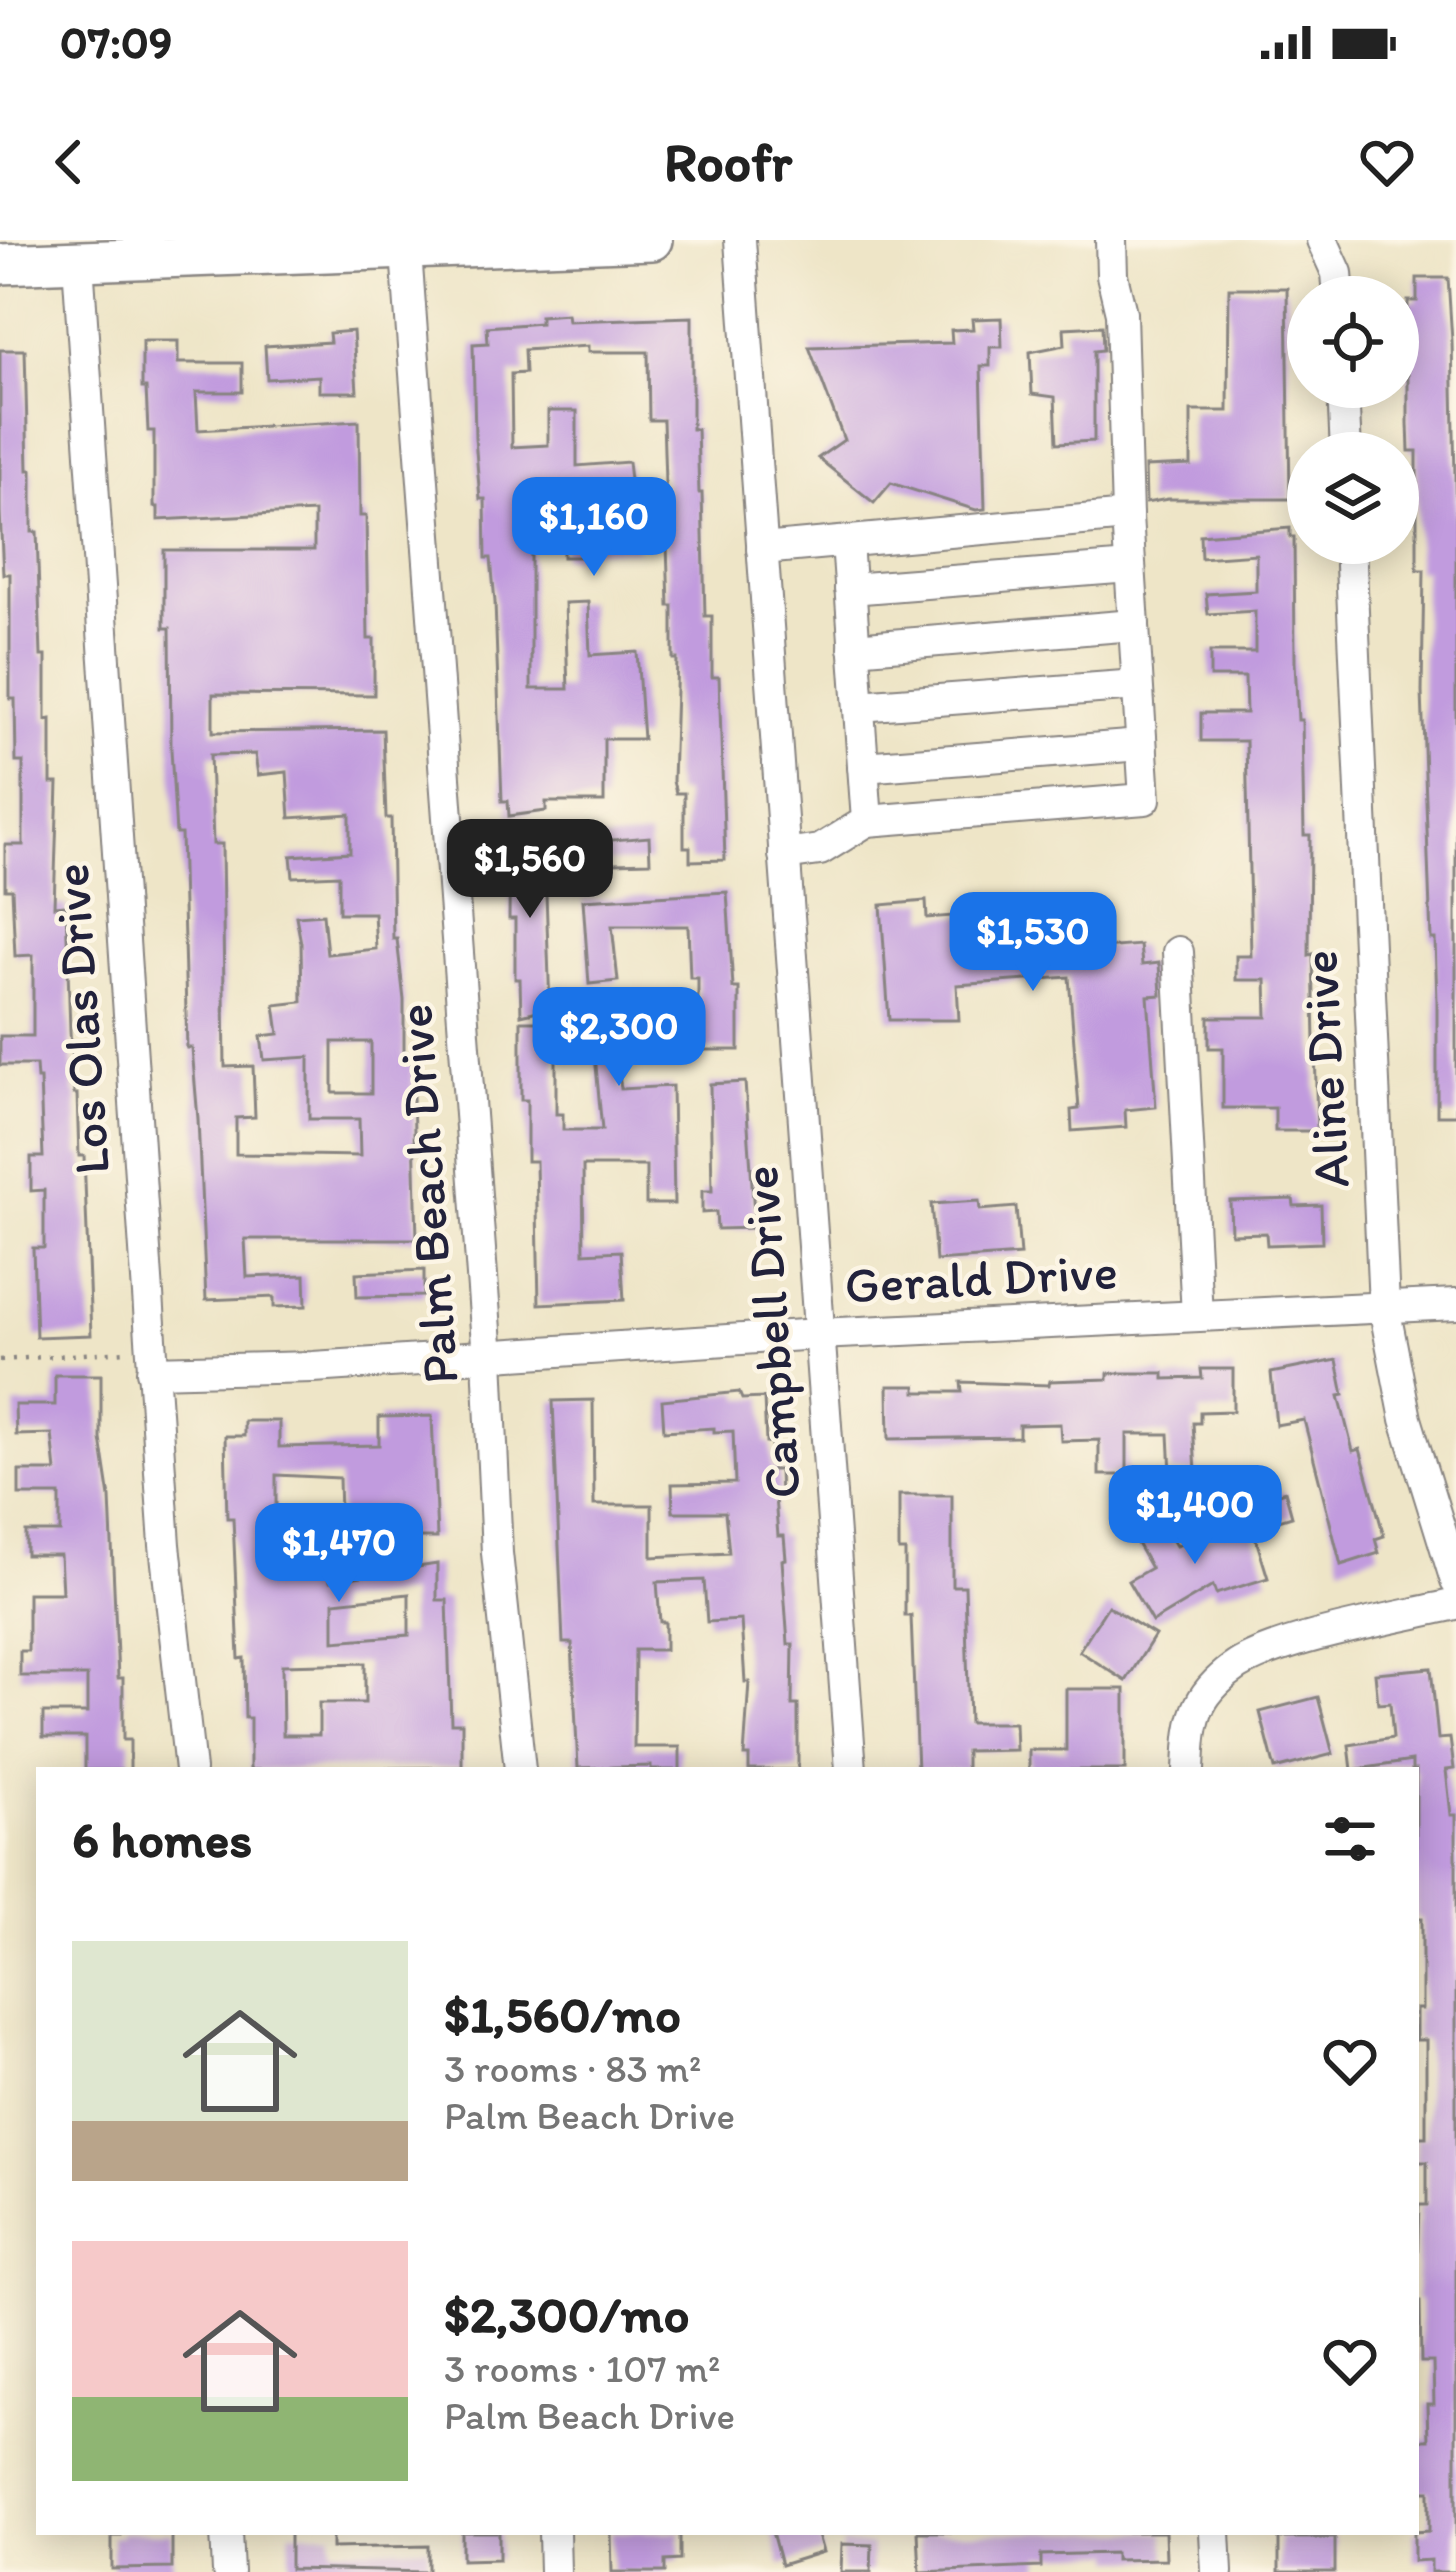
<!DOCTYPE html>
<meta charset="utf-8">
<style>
body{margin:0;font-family:Itim,sans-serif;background:#f2f2f2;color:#222;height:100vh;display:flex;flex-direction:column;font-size:45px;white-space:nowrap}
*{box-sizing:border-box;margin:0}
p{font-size:39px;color:#767676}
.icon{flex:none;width:66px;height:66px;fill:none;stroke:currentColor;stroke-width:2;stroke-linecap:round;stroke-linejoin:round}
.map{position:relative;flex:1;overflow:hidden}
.drawer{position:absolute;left:36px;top:1527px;width:1383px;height:768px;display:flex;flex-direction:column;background:#fff;border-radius:0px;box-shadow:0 6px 30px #0003}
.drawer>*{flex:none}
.buttons{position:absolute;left:1287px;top:36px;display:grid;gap:24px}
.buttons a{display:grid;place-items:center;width:132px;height:132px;border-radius:50%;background:#fff;box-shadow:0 6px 30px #0003;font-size:60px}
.price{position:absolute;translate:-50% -102px;padding:0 27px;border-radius:24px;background:#1a73e8;color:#fff;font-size:39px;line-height:78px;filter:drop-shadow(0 3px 6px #0008)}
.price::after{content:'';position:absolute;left:50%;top:72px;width:36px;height:27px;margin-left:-18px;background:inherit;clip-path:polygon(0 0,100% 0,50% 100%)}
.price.active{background:#222;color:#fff}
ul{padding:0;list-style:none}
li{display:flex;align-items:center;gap:36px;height:300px;padding:0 36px}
li span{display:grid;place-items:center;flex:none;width:336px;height:240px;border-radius:0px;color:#555}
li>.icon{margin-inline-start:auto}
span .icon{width:144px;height:144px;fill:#fffc;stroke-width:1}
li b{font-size:51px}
h2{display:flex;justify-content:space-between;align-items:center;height:144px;padding:0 36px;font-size:51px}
.status{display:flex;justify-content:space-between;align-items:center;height:84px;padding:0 60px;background:#fff;direction:ltr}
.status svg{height:33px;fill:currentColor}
header{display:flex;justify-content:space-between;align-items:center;height:156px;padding:0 36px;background:#fff;font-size:54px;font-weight:700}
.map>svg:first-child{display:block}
</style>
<div class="status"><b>07:09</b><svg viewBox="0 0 49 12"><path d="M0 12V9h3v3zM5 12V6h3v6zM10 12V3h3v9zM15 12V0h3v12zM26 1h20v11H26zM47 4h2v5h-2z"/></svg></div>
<header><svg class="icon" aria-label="back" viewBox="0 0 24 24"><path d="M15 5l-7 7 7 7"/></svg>Roofr<svg class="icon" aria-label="heart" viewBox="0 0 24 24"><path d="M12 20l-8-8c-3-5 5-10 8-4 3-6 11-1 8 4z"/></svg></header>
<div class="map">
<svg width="1456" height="2332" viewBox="0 0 1456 2332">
<rect width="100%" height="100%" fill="#fcf5e5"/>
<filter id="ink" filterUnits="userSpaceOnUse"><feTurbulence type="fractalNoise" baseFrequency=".00833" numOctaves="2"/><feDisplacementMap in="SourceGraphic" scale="24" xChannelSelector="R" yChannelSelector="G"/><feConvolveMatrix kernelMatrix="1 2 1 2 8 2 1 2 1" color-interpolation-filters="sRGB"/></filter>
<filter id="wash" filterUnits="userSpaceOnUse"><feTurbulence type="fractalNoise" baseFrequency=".004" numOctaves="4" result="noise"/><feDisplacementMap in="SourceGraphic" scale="48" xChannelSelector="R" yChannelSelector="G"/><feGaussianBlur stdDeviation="2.7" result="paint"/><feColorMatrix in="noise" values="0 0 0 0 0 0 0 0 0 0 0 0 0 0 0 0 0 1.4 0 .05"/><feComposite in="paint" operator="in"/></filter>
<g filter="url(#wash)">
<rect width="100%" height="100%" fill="#eee5c7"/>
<g id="blocks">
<g fill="#c19bde" fill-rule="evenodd">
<path d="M 1417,38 L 1448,38 L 1452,101 L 1456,283 L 1456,875 L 1437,875 L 1437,761 L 1435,699 L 1431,699 L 1422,452 L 1424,330 L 1417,330 L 1417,211 L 1409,211 L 1408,183 L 1408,61 L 1417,61 Z"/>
<path d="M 1229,48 L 1287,48 L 1290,259 L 1168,259 L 1146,263 L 1145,227 L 1191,225 L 1191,171 L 1228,171 Z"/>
<path d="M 567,74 L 568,81 L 692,77 L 692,189 L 697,189 L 699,253 L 702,253 L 705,376 L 712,376 L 712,437 L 719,437 L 725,620 L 690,621 L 690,607 L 684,607 L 684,553 L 676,553 L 673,541 L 677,419 L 673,419 L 673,366 L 669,366 L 663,180 L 649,180 L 648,112 L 588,112 L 588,106 L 524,110 L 525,133 L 511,134 L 512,207 L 548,205 L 548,171 L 577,171 L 577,226 L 628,222 L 631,249 L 583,254 L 583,290 L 635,290 L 637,310 L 584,310 L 584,317 L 563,317 L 563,295 L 531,296 L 531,449 L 568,449 L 565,363 L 588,362 L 590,415 L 637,412 L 643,499 L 604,499 L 604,562 L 546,562 L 546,571 L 509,576 L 508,561 L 502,561 L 495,362 L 491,318 L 486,318 L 485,259 L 480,259 L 475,198 L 473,104 L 488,103 L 487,87 L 540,83 L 540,76 Z"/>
<path d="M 1001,78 L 1002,107 L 990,107 L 990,126 L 981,126 L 985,269 L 976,270 L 891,243 L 874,263 L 818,218 L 844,200 L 809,107 L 952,103 L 951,90 L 973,89 L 972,79 Z"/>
<path d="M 1102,86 L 1103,110 L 1094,111 L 1094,201 L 1057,203 L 1055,157 L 1032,154 L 1030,112 L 1065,105 L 1064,88 Z"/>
<path d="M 353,91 L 357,152 L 319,152 L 319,136 L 267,139 L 265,106 L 330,102 L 329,93 Z"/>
<path d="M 142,101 L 178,101 L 178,123 L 242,123 L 242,152 L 196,152 L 198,190 L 359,181 L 360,276 L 366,276 L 368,399 L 374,399 L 374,455 L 213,454 L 213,492 L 383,490 L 386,578 L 391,578 L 393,699 L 397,699 L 404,760 L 404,820 L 412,820 L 417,999 L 245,999 L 247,1037 L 305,1035 L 306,1066 L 274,1067 L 274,1057 L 206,1060 L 198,879 L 192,808 L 187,808 L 181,594 L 176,594 L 171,509 L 170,388 L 164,388 L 164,310 L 314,310 L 314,272 L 158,280 L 158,267 L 154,267 L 154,191 L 148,191 L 146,148 L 142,148 ZM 255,514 L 258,535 L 287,532 L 290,578 L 350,574 L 350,612 L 291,616 L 293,637 L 339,635 L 339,673 L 374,673 L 376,709 L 327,714 L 323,674 L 296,676 L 301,703 L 302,762 L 275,765 L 279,794 L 261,796 L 264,820 L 309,817 L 309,879 L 359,879 L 360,916 L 236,914 L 236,878 L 255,877 L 253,826 L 225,827 L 222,604 L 213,604 L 210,515 ZM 333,802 L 371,802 L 371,853 L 333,853 Z"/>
<path d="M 0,110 L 25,110 L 28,230 L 32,230 L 32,292 L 37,292 L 41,416 L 46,416 L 46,480 L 51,479 L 51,543 L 58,543 L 54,666 L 66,665 L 70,791 L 74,854 L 77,854 L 79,916 L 84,916 L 91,1095 L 36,1097 L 33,1008 L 44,1008 L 44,950 L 31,951 L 31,917 L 43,917 L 40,839 L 37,839 L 36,825 L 0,825 L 0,796 L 33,796 L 33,715 L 15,716 L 12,649 L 5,649 L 5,605 L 23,605 L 23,522 L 16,522 L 15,459 L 10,459 L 10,334 L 3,334 L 0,272 Z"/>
<path d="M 1290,288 L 1290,297 L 1294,297 L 1295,422 L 1298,480 L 1302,480 L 1304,595 L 1310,595 L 1309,715 L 1313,714 L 1317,891 L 1275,891 L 1275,868 L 1223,868 L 1223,808 L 1209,808 L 1209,777 L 1267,777 L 1266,740 L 1236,740 L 1236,716 L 1251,716 L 1246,501 L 1201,501 L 1201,473 L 1246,473 L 1245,437 L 1210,437 L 1210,412 L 1255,412 L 1255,371 L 1208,374 L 1206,354 L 1256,351 L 1256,314 L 1201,318 L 1200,295 Z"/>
<path d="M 649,597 L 650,622 L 578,624 L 575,603 Z"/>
<path d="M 510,599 L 547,599 L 550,603 L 550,625 L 545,625 L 550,768 L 521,775 L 520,739 L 515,739 L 515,679 L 509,679 Z"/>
<path d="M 727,652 L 733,748 L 739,748 L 739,810 L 616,810 L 621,849 L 672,846 L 674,964 L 646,964 L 646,926 L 583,926 L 584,1013 L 621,1011 L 624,1060 L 539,1064 L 536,921 L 527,921 L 527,860 L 521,860 L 521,781 L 556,781 L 556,874 L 563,874 L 563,890 L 602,890 L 592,783 L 698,781 L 698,738 L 690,738 L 688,686 L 612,686 L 618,741 L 589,744 L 583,660 Z"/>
<path d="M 926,661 L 927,678 L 1049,669 L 1052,712 L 1140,705 L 1142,725 L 1159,723 L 1161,755 L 1148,756 L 1156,867 L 1125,870 L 1126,887 L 1072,891 L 1071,870 L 1079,869 L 1069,737 L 957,745 L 959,780 L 889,780 L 881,665 Z"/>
<path d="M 745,842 L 755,988 L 717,989 L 716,972 L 702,973 L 702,951 L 712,951 L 710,844 Z"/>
<path d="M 1293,959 L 1294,966 L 1321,965 L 1322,1003 L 1267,1005 L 1266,993 L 1231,994 L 1230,961 Z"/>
<path d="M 979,961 L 980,970 L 1016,967 L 1020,1015 L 936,1021 L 931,964 Z"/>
<path d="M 424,1030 L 424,1056 L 357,1057 L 356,1033 Z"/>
<path d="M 1337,1120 L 1344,1155 L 1339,1156 L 1353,1211 L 1360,1209 L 1384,1296 L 1375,1299 L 1379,1313 L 1341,1325 L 1304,1180 L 1276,1185 L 1271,1133 Z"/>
<path d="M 1201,1129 L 1233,1129 L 1233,1171 L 1200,1172 L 1200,1183 L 1193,1183 L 1196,1232 L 1171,1233 L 1169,1194 L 1127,1194 L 1127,1235 L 1099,1235 L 1099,1200 L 1061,1201 L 1060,1184 L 1019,1185 L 1019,1197 L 889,1199 L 888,1146 L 916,1146 L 916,1152 L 962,1152 L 961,1142 L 1049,1145 L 1050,1141 L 1108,1139 L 1108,1133 L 1164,1133 L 1164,1139 L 1202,1138 Z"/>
<path d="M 55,1135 L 101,1135 L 101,1199 L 110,1258 L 118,1438 L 123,1438 L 123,1500 L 130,1500 L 130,1530 L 85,1530 L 85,1497 L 43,1497 L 43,1473 L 87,1473 L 87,1436 L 20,1436 L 20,1411 L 28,1411 L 28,1353 L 62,1353 L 60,1315 L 26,1315 L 26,1292 L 60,1292 L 60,1255 L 19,1255 L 19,1231 L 56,1231 L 52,1194 L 16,1195 L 15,1165 L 55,1165 Z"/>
<path d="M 739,1152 L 742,1159 L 764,1158 L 766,1203 L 771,1203 L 772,1230 L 779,1230 L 780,1257 L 775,1257 L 778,1296 L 784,1296 L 786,1319 L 782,1320 L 788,1404 L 793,1404 L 792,1465 L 798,1465 L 798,1530 L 749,1530 L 749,1516 L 744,1516 L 749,1442 L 745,1442 L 741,1380 L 707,1382 L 704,1340 L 657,1342 L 660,1382 L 665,1382 L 665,1410 L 635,1410 L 634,1507 L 680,1507 L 680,1530 L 651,1530 L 651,1526 L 578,1528 L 572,1403 L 563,1403 L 553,1161 L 593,1160 L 594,1265 L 652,1265 L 652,1317 L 729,1313 L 725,1272 L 673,1272 L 672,1244 L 735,1243 L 733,1191 L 714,1192 L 714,1188 L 664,1191 L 662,1160 Z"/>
<path d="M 432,1176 L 437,1298 L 405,1298 L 405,1284 L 366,1284 L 367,1298 L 285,1298 L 287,1337 L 329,1333 L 330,1341 L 437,1324 L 437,1360 L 447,1360 L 451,1483 L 462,1483 L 462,1527 L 250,1530 L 250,1478 L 245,1478 L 244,1418 L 239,1419 L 233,1278 L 227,1278 L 225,1196 L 244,1196 L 244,1181 L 279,1181 L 279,1207 L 379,1205 L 379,1177 ZM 276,1235 L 339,1238 L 340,1275 L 276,1275 ZM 409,1354 L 409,1395 L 334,1401 L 334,1362 ZM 365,1423 L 365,1463 L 319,1463 L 319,1495 L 283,1495 L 282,1425 Z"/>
<path d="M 1285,1251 L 1292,1276 L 1266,1284 L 1258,1259 Z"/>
<path d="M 899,1255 L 952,1255 L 952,1346 L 965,1346 L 969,1483 L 1015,1483 L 1016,1510 L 966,1511 L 966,1530 L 917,1530 L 911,1376 L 905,1376 L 905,1311 L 899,1311 Z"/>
<path d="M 1162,1282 L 1176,1306 L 1251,1283 L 1268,1338 L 1216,1354 L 1213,1346 L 1152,1382 L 1128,1341 L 1151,1328 L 1134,1298 Z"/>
<path d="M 1108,1366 L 1155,1395 L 1126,1441 L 1079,1411 Z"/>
<path d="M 1431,1428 L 1438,1499 L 1450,1498 L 1454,1529 L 1446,1530 L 1451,1575 L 1456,1575 L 1456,2332 L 1431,2332 L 1431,2320 L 1414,2321 L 1414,2292 L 1429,2291 L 1429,2251 L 1416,2251 L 1416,2200 L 1428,2200 L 1427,2164 L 1434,2164 L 1433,2122 L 1421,2122 L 1420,2061 L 1416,2061 L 1419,1965 L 1427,1965 L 1427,1922 L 1416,1922 L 1416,1897 L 1426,1897 L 1426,1800 L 1416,1800 L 1416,1769 L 1422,1769 L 1422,1678 L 1416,1678 L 1416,1530 L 1412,1530 L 1412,1521 L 1352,1530 L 1349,1505 L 1393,1498 L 1390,1463 L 1378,1464 L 1375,1433 Z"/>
<path d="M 1066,1449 L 1125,1449 L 1125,1530 L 1029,1530 L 1029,1510 L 1066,1510 Z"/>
<path d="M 1318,1457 L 1333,1514 L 1275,1529 L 1260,1472 Z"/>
<path d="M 121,2292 L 172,2292 L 172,2328 L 112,2329 L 112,2296 L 121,2296 Z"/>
<path d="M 290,2292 L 332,2292 L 332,2308 L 428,2306 L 428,2332 L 290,2329 Z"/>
<path d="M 462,2292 L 499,2292 L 499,2319 L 462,2320 Z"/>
<path d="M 611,2292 L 680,2292 L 680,2320 L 665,2321 L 665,2332 L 612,2332 Z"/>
<path d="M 772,2292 L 817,2292 L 823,2312 L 781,2325 Z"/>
<path d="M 918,2292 L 1165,2292 L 1166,2319 L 1115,2320 L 1115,2313 L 1041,2315 L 1041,2327 L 920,2332 Z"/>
<rect x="1279" y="2298" width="56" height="34"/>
<path d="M 842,2304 L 872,2305 L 871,2332 L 841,2332 Z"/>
</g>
</g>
</g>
<g filter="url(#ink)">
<use href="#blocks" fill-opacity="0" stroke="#888481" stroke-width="3"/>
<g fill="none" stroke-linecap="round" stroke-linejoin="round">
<g stroke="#888481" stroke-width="34">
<g id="minor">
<path d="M 740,0 L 851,1530"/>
<path d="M 1322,0 L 1337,33 L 1339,57"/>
<path d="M 406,12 L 488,1117 L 497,1313 L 520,1530"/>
<path d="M 78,22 L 165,1305 L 190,1530"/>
<path d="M 1343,147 L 1346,213"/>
<path d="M 1350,303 L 1384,1067 L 1406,1179 L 1456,1341"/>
<path d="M 762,309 L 1127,276 L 1121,73 L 1112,35 L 1111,0"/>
<path d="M 850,349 L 1130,327"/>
<path d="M 854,408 L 1134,385"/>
<path d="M 859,466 L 1137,445"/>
<path d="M 863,527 L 1141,505"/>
<path d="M 867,581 L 1145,559 L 1127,276"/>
<path d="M 784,615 L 820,610 L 867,581 L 847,302"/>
<path d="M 1178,712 L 1197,1076"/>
<path d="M 152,1131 L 313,1127 L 818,1094 L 1456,1064"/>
<path d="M 1189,1530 C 1190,1509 1190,1484 1200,1465 C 1207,1450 1224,1434 1238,1425 C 1283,1397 1401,1377 1456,1364"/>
<path d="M 226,2292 L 228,2332"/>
<path d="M 554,2292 L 555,2332"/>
<path d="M 1215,2292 L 1217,2332"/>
</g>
</g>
<g stroke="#888481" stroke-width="44">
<path id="major" d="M 0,24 L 652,0"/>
</g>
<path stroke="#888481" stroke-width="4.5" stroke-dasharray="3 9" stroke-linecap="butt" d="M 0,1120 L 126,1111"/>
<use href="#minor" stroke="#fff" stroke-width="30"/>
<use href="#major" stroke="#fff" stroke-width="39"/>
</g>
</g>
<g text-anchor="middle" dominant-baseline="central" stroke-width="9" stroke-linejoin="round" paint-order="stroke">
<g font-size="51" fill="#22223b" stroke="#fcf5e5">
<text transform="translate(81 779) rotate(-94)">Los Olas Drive</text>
<text transform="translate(1325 829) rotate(-93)">Aline Drive</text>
<text transform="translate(427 954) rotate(-94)">Palm Beach Drive</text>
<text transform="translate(981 1038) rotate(-3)">Gerald Drive</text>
<text transform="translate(771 1092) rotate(-94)">Campbell Drive</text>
</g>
</g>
</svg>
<div class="buttons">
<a><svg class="icon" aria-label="locate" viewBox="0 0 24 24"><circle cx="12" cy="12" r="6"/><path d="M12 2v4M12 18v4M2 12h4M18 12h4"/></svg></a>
<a><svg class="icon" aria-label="layers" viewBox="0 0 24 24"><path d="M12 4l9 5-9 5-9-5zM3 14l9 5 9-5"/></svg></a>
</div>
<b class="price" style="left:594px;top:339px">$1,160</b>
<b class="price active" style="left:530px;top:681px">$1,560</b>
<b class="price" style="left:1033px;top:754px">$1,530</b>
<b class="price" style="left:619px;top:849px">$2,300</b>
<b class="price" style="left:1195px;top:1327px">$1,400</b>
<b class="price" style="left:339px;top:1365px">$1,470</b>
<section class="drawer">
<h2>6 homes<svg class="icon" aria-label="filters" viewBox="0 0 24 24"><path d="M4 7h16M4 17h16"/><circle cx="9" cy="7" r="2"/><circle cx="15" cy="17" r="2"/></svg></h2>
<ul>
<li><span style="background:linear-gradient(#dfe7d0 75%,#b9a48a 0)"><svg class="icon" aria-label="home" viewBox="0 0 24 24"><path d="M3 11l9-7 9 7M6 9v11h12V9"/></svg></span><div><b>$1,560/mo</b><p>3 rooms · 83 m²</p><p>Palm Beach Drive</p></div><svg class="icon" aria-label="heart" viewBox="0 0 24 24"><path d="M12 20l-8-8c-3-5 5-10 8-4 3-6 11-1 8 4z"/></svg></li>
<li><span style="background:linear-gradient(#f6c9c9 65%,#8fb573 0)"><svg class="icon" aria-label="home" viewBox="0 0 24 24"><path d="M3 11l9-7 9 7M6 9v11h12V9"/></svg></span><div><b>$2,300/mo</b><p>3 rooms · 107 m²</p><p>Palm Beach Drive</p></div><svg class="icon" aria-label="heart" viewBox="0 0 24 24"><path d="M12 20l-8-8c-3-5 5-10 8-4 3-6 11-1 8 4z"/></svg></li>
</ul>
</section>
</div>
